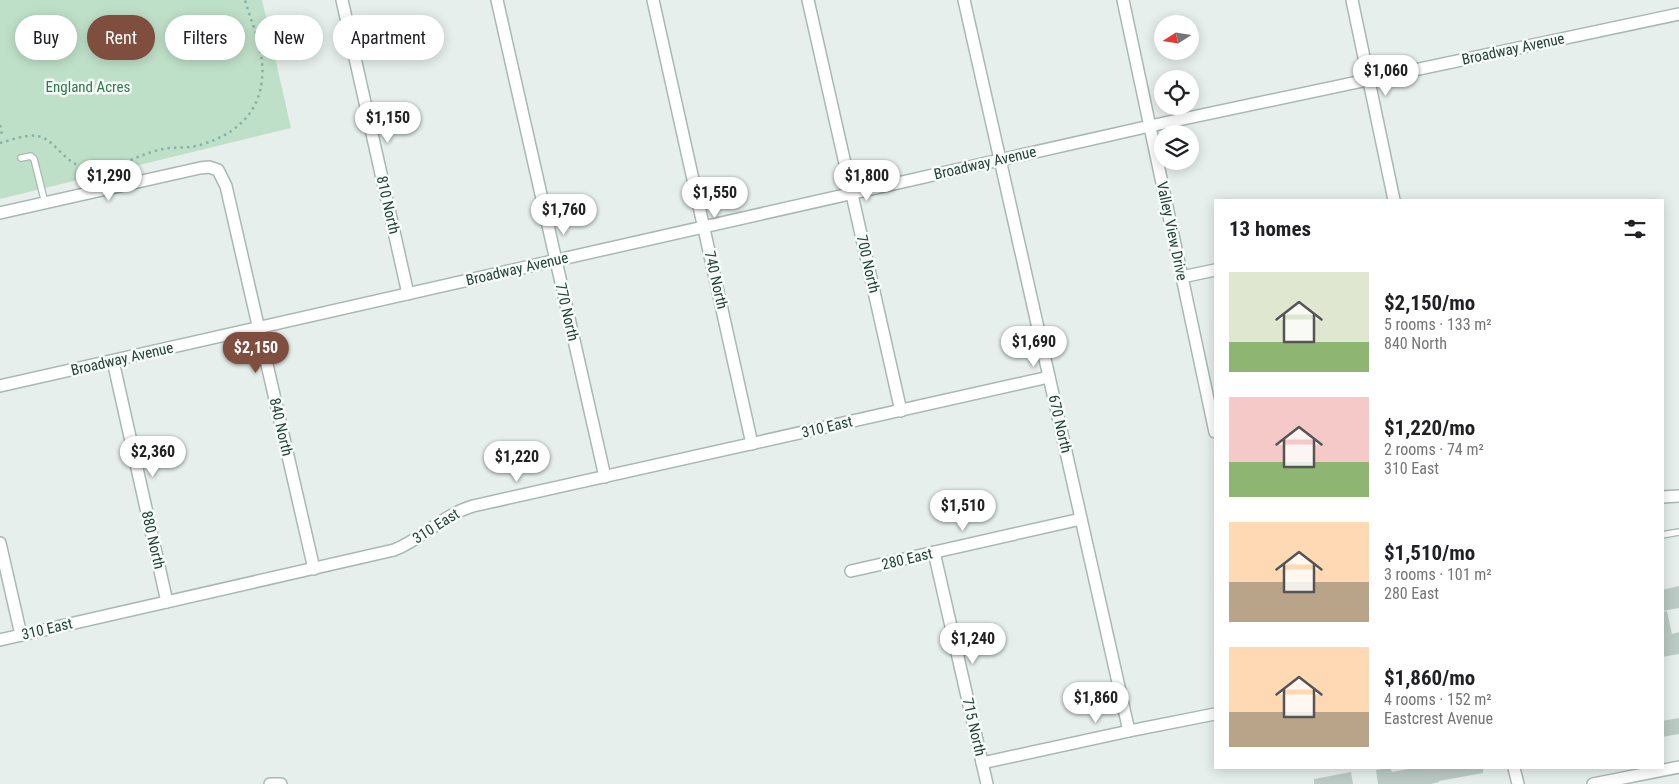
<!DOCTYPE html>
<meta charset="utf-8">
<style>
body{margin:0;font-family:"Roboto Condensed",sans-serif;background:#f6f6f6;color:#202124;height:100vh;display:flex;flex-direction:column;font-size:19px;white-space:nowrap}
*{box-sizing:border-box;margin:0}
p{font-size:16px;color:#757577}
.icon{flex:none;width:28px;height:28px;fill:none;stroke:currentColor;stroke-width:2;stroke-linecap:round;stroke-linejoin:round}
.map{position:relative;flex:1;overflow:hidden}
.panel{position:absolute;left:1214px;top:199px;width:450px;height:570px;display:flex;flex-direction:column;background:#fff;border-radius:0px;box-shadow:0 2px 12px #0003}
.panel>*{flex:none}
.banner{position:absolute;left:15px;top:15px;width:475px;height:45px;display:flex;gap:10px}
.needle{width:32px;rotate:258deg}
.tools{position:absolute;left:1154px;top:15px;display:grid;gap:10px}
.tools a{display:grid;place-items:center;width:45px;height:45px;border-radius:50%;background:#fff;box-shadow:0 2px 12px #0003;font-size:25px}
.price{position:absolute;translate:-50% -42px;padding:0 11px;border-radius:18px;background:#fff;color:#222;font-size:16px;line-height:32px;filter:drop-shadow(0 1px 2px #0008)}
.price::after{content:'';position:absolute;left:50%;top:30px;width:15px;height:11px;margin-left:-8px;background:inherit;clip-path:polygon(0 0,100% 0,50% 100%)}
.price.current{background:#7f4e3f;color:#fff}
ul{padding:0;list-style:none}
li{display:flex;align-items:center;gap:15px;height:125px;padding:0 15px}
li span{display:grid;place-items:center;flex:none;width:140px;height:100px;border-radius:0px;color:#555}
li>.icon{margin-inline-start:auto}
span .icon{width:60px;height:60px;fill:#fffc;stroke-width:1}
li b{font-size:21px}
h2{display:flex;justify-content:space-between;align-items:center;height:60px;padding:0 15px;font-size:21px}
.pill{padding:0 18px;border-radius:22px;background:#fff;box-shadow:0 2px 12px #0003;font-size:18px;line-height:45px}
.pill.current{background:#7f4e3f;color:#fff}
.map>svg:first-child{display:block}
</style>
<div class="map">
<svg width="1679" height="784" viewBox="0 0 1679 784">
<rect width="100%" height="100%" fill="#e6efeb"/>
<path fill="#bfe0c8" d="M 0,0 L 262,0 L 291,128 L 0,199 Z"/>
<g fill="#bbcac4">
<path d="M 1679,586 L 1679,608 L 1662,611 L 1662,590 Z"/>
<path d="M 1667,611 L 1672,634 L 1679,632 L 1679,654 L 1662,657 L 1662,612 Z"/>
<path d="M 1679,718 L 1679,734 L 1662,737 L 1662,721 Z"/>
<path d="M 1390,768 L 1392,772 L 1414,768 L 1483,768 L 1483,773 L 1439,781 L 1439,782 L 1431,784 L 1378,784 L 1376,770 Z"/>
<path d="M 1351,772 L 1353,784 L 1314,784 L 1314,779 Z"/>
</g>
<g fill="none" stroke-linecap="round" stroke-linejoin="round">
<g stroke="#a8b8b2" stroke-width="8">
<g id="service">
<path d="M 21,158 L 31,156 L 34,159 L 45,203"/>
<path d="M 1662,535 L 1679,532"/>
</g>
</g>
<g stroke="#a8b8b2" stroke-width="14">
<g id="minor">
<path d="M 342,0 L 408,294"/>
<path d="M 497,0 L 605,477"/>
<path d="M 653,0 L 752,444"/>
<path d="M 808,0 L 901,411"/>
<path d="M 964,0 L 1129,731"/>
<path d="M 1123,0 L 1215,432"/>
<path d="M 1352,0 L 1394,200"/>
<path d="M 0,213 L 200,168 L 209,167 L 218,170 L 226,186 L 314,569"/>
<path d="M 1182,277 L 1215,270"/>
<path d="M 113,361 L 167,602"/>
<path d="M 0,386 L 1150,126 L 1679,14"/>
<path d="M 1662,497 L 1679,496"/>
<path d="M 0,543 L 21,635"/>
<path d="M 934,552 L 987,784"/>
<path d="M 851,571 L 1081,519"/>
<path d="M 0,640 L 394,550 C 422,539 443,515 473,506 L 1049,377"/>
<path d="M 982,763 L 1129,731 L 1215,714"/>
<path d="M 1514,768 L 1518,784"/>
<path d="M 270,784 L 281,784"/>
<path d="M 1593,784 L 1679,767"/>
</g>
</g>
<g stroke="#86b3a5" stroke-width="2.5" stroke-dasharray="2.5 4" stroke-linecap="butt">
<path d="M 0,125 L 2,135"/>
<path d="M 0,143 C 11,140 26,134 37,136 C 56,139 63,164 87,168 C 112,173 136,155 159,150 C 173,146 187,149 200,145 C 251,130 271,95 259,44 C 255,29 249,15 245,0"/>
</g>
<use href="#service" stroke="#fff" stroke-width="5.5"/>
<use href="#minor" stroke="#fff" stroke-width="11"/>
</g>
<g text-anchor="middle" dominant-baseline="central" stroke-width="5" stroke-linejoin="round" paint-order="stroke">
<g font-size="15" fill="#24423a" stroke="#f7fbf9">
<text transform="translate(1513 49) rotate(-12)">Broadway Avenue</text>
<text transform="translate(985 163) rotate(-13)">Broadway Avenue</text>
<text transform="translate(388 205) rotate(77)">810 North</text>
<text transform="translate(1172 231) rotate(78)">Valley View Drive</text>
<text transform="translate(868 264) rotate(77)">700 North</text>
<text transform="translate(517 269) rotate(-13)">Broadway Avenue</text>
<text transform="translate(716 280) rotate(77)">740 North</text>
<text transform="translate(567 312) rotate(77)">770 North</text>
<text transform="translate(122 359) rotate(-13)">Broadway Avenue</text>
<text transform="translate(1060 424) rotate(77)">670 North</text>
<text transform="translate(281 427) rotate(77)">840 North</text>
<text transform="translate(827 427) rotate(-13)">310 East</text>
<text transform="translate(436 526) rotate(-32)">310 East</text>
<text transform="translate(153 540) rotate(77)">880 North</text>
<text transform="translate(907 559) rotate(-13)">280 East</text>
<text transform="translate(47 629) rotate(-13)">310 East</text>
<text transform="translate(974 727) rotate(77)">715 North</text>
</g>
<g font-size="15" fill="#2d7a4b" stroke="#f7fbf9">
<text x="88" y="87">England Acres</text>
</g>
</g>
</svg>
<div class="tools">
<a><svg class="needle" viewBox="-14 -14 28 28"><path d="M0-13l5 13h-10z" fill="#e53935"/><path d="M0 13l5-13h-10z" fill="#757577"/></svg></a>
<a><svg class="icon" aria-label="locate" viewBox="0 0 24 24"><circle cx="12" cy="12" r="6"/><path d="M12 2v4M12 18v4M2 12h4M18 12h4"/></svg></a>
<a><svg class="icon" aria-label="layers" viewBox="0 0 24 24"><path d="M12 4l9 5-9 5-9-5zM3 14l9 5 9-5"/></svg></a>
</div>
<b class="price" style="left:1386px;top:97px">$1,060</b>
<b class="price" style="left:388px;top:144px">$1,150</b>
<b class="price" style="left:109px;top:202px">$1,290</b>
<b class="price" style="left:867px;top:202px">$1,800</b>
<b class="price" style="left:715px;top:219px">$1,550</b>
<b class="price" style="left:564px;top:236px">$1,760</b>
<b class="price" style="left:1034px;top:368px">$1,690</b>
<b class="price current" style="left:256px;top:374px">$2,150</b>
<b class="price" style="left:153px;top:478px">$2,360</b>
<b class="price" style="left:517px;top:483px">$1,220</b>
<b class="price" style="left:963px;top:532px">$1,510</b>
<b class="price" style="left:973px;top:665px">$1,240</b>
<b class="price" style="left:1096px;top:724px">$1,860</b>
<div class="banner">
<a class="pill">Buy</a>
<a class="pill current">Rent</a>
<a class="pill">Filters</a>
<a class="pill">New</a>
<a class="pill">Apartment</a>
</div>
<section class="panel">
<h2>13 homes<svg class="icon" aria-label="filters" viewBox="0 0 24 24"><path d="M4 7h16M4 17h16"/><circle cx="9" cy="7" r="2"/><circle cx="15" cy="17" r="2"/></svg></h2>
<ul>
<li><span style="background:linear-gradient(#dfe7d0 70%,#8fb573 0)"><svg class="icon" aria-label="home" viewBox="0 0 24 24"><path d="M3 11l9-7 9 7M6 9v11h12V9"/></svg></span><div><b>$2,150/mo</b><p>5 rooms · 133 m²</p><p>840 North</p></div></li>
<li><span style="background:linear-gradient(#f6c9c9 65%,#8fb573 0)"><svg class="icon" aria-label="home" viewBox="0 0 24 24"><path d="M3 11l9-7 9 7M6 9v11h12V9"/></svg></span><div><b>$1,220/mo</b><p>2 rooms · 74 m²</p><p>310 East</p></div></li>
<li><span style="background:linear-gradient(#ffd9b3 60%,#b9a48a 0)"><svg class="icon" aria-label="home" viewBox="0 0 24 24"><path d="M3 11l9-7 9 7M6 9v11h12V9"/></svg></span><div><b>$1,510/mo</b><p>3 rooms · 101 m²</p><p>280 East</p></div></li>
<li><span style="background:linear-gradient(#ffd9b3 65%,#b9a48a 0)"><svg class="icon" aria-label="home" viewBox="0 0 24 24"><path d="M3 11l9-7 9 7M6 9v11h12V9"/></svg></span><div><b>$1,860/mo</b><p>4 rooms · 152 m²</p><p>Eastcrest Avenue</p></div></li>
</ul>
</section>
</div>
